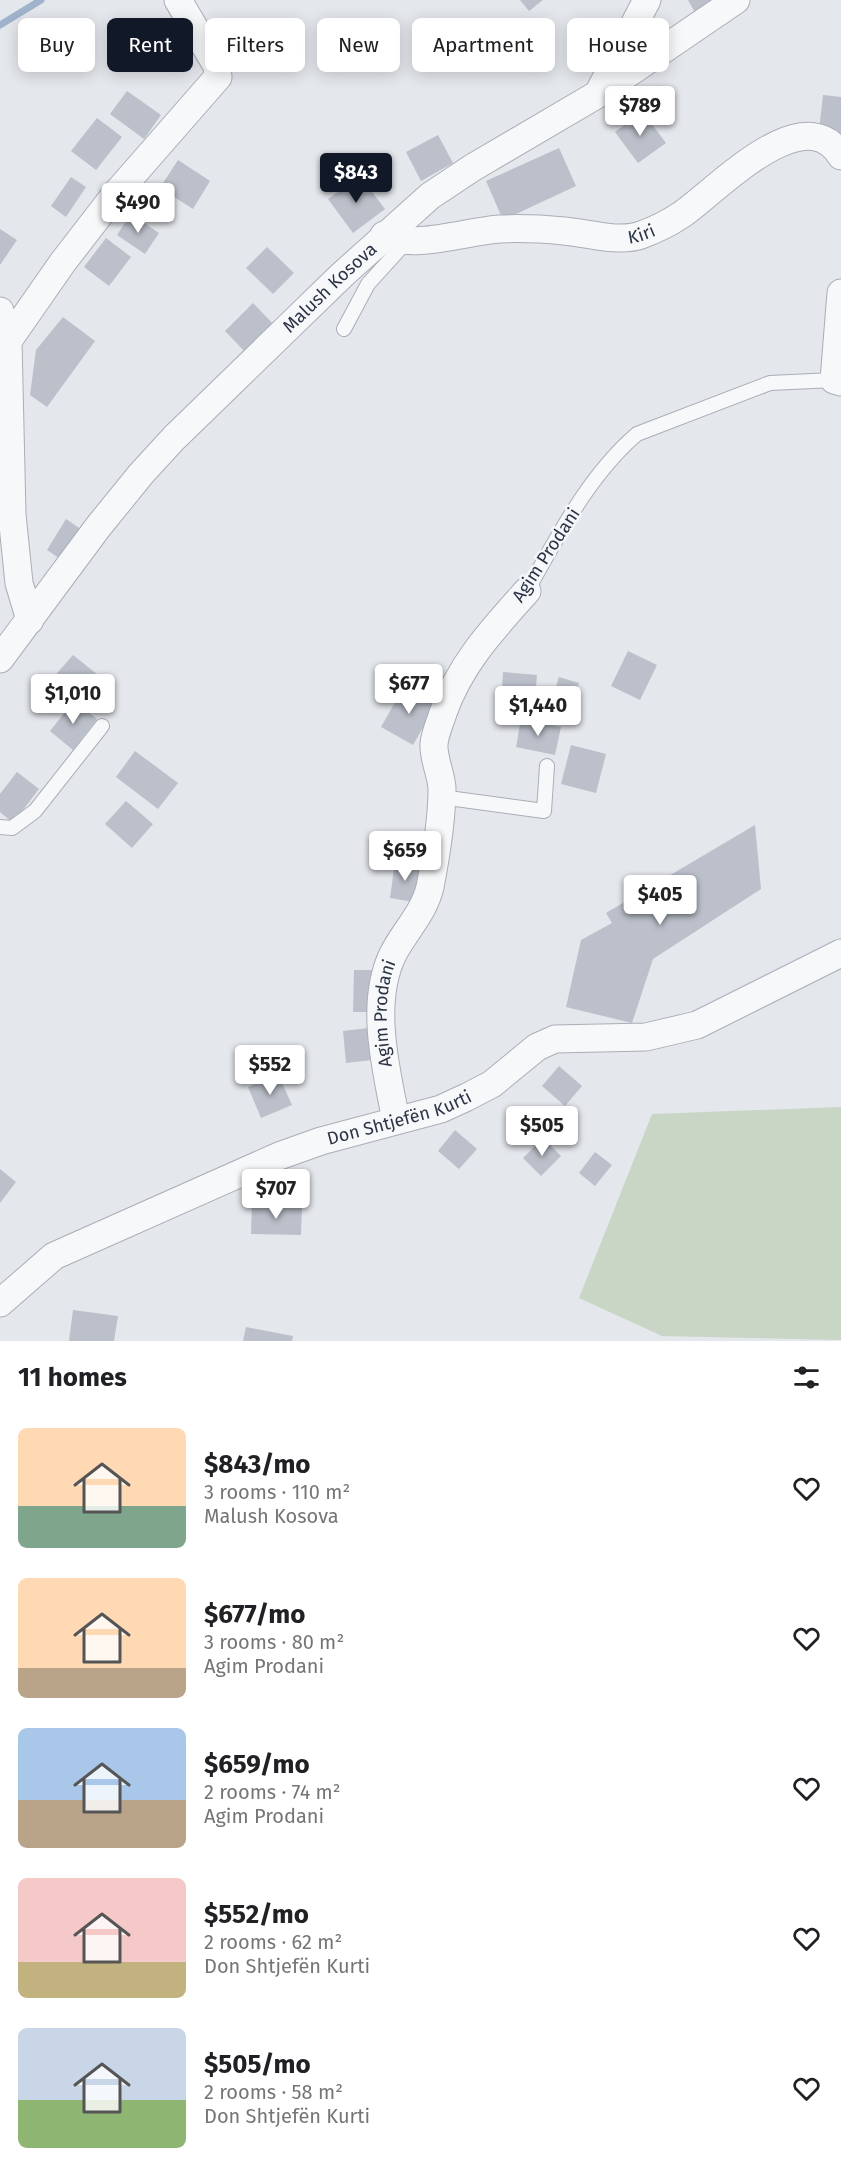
<!DOCTYPE html>
<meta charset="utf-8">
<style>
body{margin:0;font-family:"Fira Sans",sans-serif;background:#f2f2f2;color:#202124;height:100vh;display:flex;flex-direction:column;font-size:22px;white-space:nowrap}
*{box-sizing:border-box;margin:0}
p{font-size:20px;color:#757577}
.icon{flex:none;width:33px;height:33px;fill:none;stroke:currentColor;stroke-width:2;stroke-linecap:round;stroke-linejoin:round}
.map{position:relative;height:1341px;overflow:hidden}
.sheet{display:flex;flex-direction:column;background:#fff;flex:1}
.sheet>*{flex:none}
.top-card{position:absolute;left:18px;top:18px;width:806px;height:54px;display:flex;gap:12px}
.price{position:absolute;translate:-50% -51px;padding:0 14px;border-radius:6px;background:#fff;color:#222;font-size:20px;line-height:39px;filter:drop-shadow(0 2px 3px #0008)}
.price::after{content:'';position:absolute;left:50%;top:36px;width:18px;height:14px;margin-left:-9px;background:inherit;clip-path:polygon(0 0,100% 0,50% 100%)}
.price.current{background:#111827;color:#fff}
ul{padding:0;list-style:none}
li{display:flex;align-items:center;gap:18px;height:150px;padding:0 18px}
li span{display:grid;place-items:center;flex:none;width:168px;height:120px;border-radius:9px;color:#555}
li>.icon{margin-inline-start:auto}
span .icon{width:72px;height:72px;fill:#fffc;stroke-width:1}
li b{font-size:26px}
h2{display:flex;justify-content:space-between;align-items:center;height:72px;padding:0 18px;font-size:26px}
.pill{padding:0 21px;border-radius:9px;background:#fff;box-shadow:0 3px 15px #0003;font-size:21px;line-height:54px}
.pill.current{background:#111827;color:#fff}
.map>svg:first-child{display:block}
</style>
<div class="map">
<svg width="841" height="1341" viewBox="0 0 841 1341">
<rect width="100%" height="100%" fill="#e4e7ec"/>
<path fill="#c9d6c5" d="M 841,1107 L 841,1340 L 662,1336 L 579,1298 L 652,1114 Z"/>
<g fill="none" stroke-linecap="round" stroke-linejoin="round">
<path stroke="#9fb4cc" stroke-width="7" d="M 0,25 L 41,0"/>
</g>
<g fill="#bbc0ca">
<path d="M 520,0 L 543,0 L 529,11 Z"/>
<path d="M 688,0 L 719,0 L 696,14 Z"/>
<path d="M 127,91 L 161,115 L 144,139 L 110,114 Z"/>
<path d="M 823,95 L 841,97 L 841,134 L 819,131 Z"/>
<path d="M 642,111 L 666,143 L 638,163 L 615,132 Z"/>
<path d="M 97,118 L 122,137 L 96,170 L 71,151 Z"/>
<path d="M 438,135 L 453,163 L 421,181 L 406,152 Z"/>
<path d="M 559,148 L 576,186 L 503,220 L 486,181 Z"/>
<path d="M 178,160 L 210,181 L 193,209 L 160,188 Z"/>
<path d="M 360,176 L 385,209 L 353,233 L 328,199 Z"/>
<path d="M 71,177 L 86,187 L 66,217 L 51,206 Z"/>
<path d="M 131,214 L 159,233 L 145,254 L 117,235 Z"/>
<path d="M 0,229 L 17,240 L 0,265 Z"/>
<path d="M 106,238 L 131,257 L 109,286 L 84,267 Z"/>
<path d="M 267,247 L 294,273 L 273,294 L 246,268 Z"/>
<path d="M 253,303 L 276,327 L 248,355 L 225,331 Z"/>
<path d="M 63,317 L 95,341 L 47,407 L 30,395 L 36,350 Z"/>
<path d="M 66,519 L 85,532 L 65,562 L 47,550 Z"/>
<path d="M 628,651 L 657,665 L 640,700 L 611,686 Z"/>
<path d="M 73,655 L 98,675 L 78,700 L 52,679 Z"/>
<path d="M 503,672 L 537,675 L 534,709 L 501,706 Z"/>
<path d="M 559,677 L 579,683 L 569,715 L 549,709 Z"/>
<path d="M 405,685 L 437,703 L 413,745 L 381,727 Z"/>
<path d="M 74,701 L 97,719 L 73,750 L 50,731 Z"/>
<path d="M 521,719 L 561,727 L 555,755 L 516,747 Z"/>
<path d="M 571,745 L 606,754 L 596,793 L 561,784 Z"/>
<path d="M 135,751 L 178,783 L 158,809 L 116,777 Z"/>
<path d="M 17,772 L 39,789 L 13,823 L 0,812 L 0,794 Z"/>
<path d="M 126,801 L 153,824 L 132,848 L 105,824 Z"/>
<path d="M 755,825 L 761,889 L 653,959 L 632,1023 L 566,1007 L 581,940 L 612,923 L 606,913 Z"/>
<path d="M 395,862 L 420,866 L 414,902 L 390,898 Z"/>
<path d="M 354,970 L 374,970 L 373,1012 L 353,1012 Z"/>
<path d="M 368,1028 L 372,1060 L 346,1063 L 343,1031 Z"/>
<path d="M 559,1066 L 582,1086 L 565,1106 L 542,1086 Z"/>
<path d="M 278,1074 L 292,1105 L 261,1118 L 248,1087 Z"/>
<path d="M 455,1130 L 477,1149 L 459,1169 L 438,1151 Z"/>
<path d="M 543,1138 L 561,1156 L 541,1176 L 523,1158 Z"/>
<path d="M 595,1152 L 612,1165 L 595,1186 L 579,1173 Z"/>
<path d="M 0,1169 L 16,1182 L 0,1203 Z"/>
<path d="M 252,1204 L 302,1206 L 301,1235 L 251,1234 Z"/>
<path d="M 73,1310 L 118,1316 L 114,1341 L 69,1341 Z"/>
<path d="M 246,1327 L 293,1336 L 292,1341 L 243,1341 Z"/>
</g>
<g fill="none" stroke-linecap="round" stroke-linejoin="round">
<g stroke="#a9aeb7" stroke-width="16">
<g id="lane">
<path d="M 344,329 L 368,284 L 406,242"/>
<path d="M 527,591 C 558,536 589,475 637,434 L 770,383 L 834,380"/>
<path d="M 441,797 L 544,811 L 547,766"/>
<path d="M 0,827 L 12,828 L 35,811 L 102,726"/>
</g>
</g>
<g stroke="#a9aeb7" stroke-width="29">
<g id="street">
<path d="M 601,88 L 647,0"/>
<path id="s1" d="M 384,235 C 413,250 467,231 500,229 C 521,228 543,229 564,231 C 588,233 618,243 641,235 C 655,230 669,223 681,215 C 714,193 804,95 841,156"/>
<path d="M 841,293 L 834,380 L 841,382"/>
<path d="M 0,311 L 8,341"/>
<path d="M 30,620 L 19,583 L 12,515 L 8,341 L 63,262 L 114,196 L 218,77 L 217,66 L 178,0"/>
<path id="s2" d="M 0,659 L 98,527 L 141,474 L 174,438 L 342,275 L 430,196 L 472,168 L 598,94 L 736,0"/>
<path id="s3" d="M 396,1120 C 386,1069 369,1003 393,954 C 404,932 424,913 430,887 C 436,856 442,820 442,788 C 441,773 433,758 434,744 C 435,733 440,723 443,713 C 460,664 493,629 527,591"/>
<path id="s4" d="M 0,1303 L 54,1256 L 279,1156 L 321,1141 L 441,1109 L 467,1097 L 492,1084 L 537,1047 L 555,1039 L 646,1037 L 697,1025 L 841,953"/>
</g>
</g>
<use href="#lane" stroke="#f7f8fa" stroke-width="14"/>
<use href="#street" stroke="#f7f8fa" stroke-width="27"/>
</g>
<g text-anchor="middle" dominant-baseline="central" stroke-width="5" stroke-linejoin="round" paint-order="stroke">
<g font-size="18" fill="#2b3445" stroke="#f4f6f9">
<text stroke="none"><textPath href="#s1" startOffset="260">Kiri</textPath></text>
<text stroke="none"><textPath href="#s2" startOffset="498">Malush Kosova</textPath></text>
<text transform="translate(546 555) rotate(-57)">Agim Prodani</text>
<text stroke="none"><textPath href="#s3" startOffset="108">Agim Prodani</textPath></text>
<text stroke="none"><textPath href="#s4" startOffset="444">Don Shtjefën Kurti</textPath></text>
</g>
</g>
</svg>
<b class="price" style="left:640px;top:137px">$789</b>
<b class="price current" style="left:356px;top:204px">$843</b>
<b class="price" style="left:138px;top:234px">$490</b>
<b class="price" style="left:409px;top:715px">$677</b>
<b class="price" style="left:73px;top:725px">$1,010</b>
<b class="price" style="left:538px;top:737px">$1,440</b>
<b class="price" style="left:405px;top:882px">$659</b>
<b class="price" style="left:660px;top:926px">$405</b>
<b class="price" style="left:270px;top:1096px">$552</b>
<b class="price" style="left:542px;top:1157px">$505</b>
<b class="price" style="left:276px;top:1220px">$707</b>
<div class="top-card">
<a class="pill">Buy</a>
<a class="pill current">Rent</a>
<a class="pill">Filters</a>
<a class="pill">New</a>
<a class="pill">Apartment</a>
<a class="pill">House</a>
</div>
</div>
<section class="sheet">
<h2>11 homes<svg class="icon" aria-label="filters" viewBox="0 0 24 24"><path d="M4 7h16M4 17h16"/><circle cx="9" cy="7" r="2"/><circle cx="15" cy="17" r="2"/></svg></h2>
<ul>
<li><span style="background:linear-gradient(#ffd9b3 65%,#7fa58c 0)"><svg class="icon" aria-label="home" viewBox="0 0 24 24"><path d="M3 11l9-7 9 7M6 9v11h12V9"/></svg></span><div><b>$843/mo</b><p>3 rooms · 110 m²</p><p>Malush Kosova</p></div><svg class="icon" aria-label="heart" viewBox="0 0 24 24"><path d="M12 20l-8-8c-3-5 5-10 8-4 3-6 11-1 8 4z"/></svg></li>
<li><span style="background:linear-gradient(#ffd9b3 75%,#b9a48a 0)"><svg class="icon" aria-label="home" viewBox="0 0 24 24"><path d="M3 11l9-7 9 7M6 9v11h12V9"/></svg></span><div><b>$677/mo</b><p>3 rooms · 80 m²</p><p>Agim Prodani</p></div><svg class="icon" aria-label="heart" viewBox="0 0 24 24"><path d="M12 20l-8-8c-3-5 5-10 8-4 3-6 11-1 8 4z"/></svg></li>
<li><span style="background:linear-gradient(#a9c7e8 60%,#b9a48a 0)"><svg class="icon" aria-label="home" viewBox="0 0 24 24"><path d="M3 11l9-7 9 7M6 9v11h12V9"/></svg></span><div><b>$659/mo</b><p>2 rooms · 74 m²</p><p>Agim Prodani</p></div><svg class="icon" aria-label="heart" viewBox="0 0 24 24"><path d="M12 20l-8-8c-3-5 5-10 8-4 3-6 11-1 8 4z"/></svg></li>
<li><span style="background:linear-gradient(#f6c9c9 70%,#c2b280 0)"><svg class="icon" aria-label="home" viewBox="0 0 24 24"><path d="M3 11l9-7 9 7M6 9v11h12V9"/></svg></span><div><b>$552/mo</b><p>2 rooms · 62 m²</p><p>Don Shtjefën Kurti</p></div><svg class="icon" aria-label="heart" viewBox="0 0 24 24"><path d="M12 20l-8-8c-3-5 5-10 8-4 3-6 11-1 8 4z"/></svg></li>
<li><span style="background:linear-gradient(#c9d6e8 60%,#8fb573 0)"><svg class="icon" aria-label="home" viewBox="0 0 24 24"><path d="M3 11l9-7 9 7M6 9v11h12V9"/></svg></span><div><b>$505/mo</b><p>2 rooms · 58 m²</p><p>Don Shtjefën Kurti</p></div><svg class="icon" aria-label="heart" viewBox="0 0 24 24"><path d="M12 20l-8-8c-3-5 5-10 8-4 3-6 11-1 8 4z"/></svg></li>
</ul>
</section>
